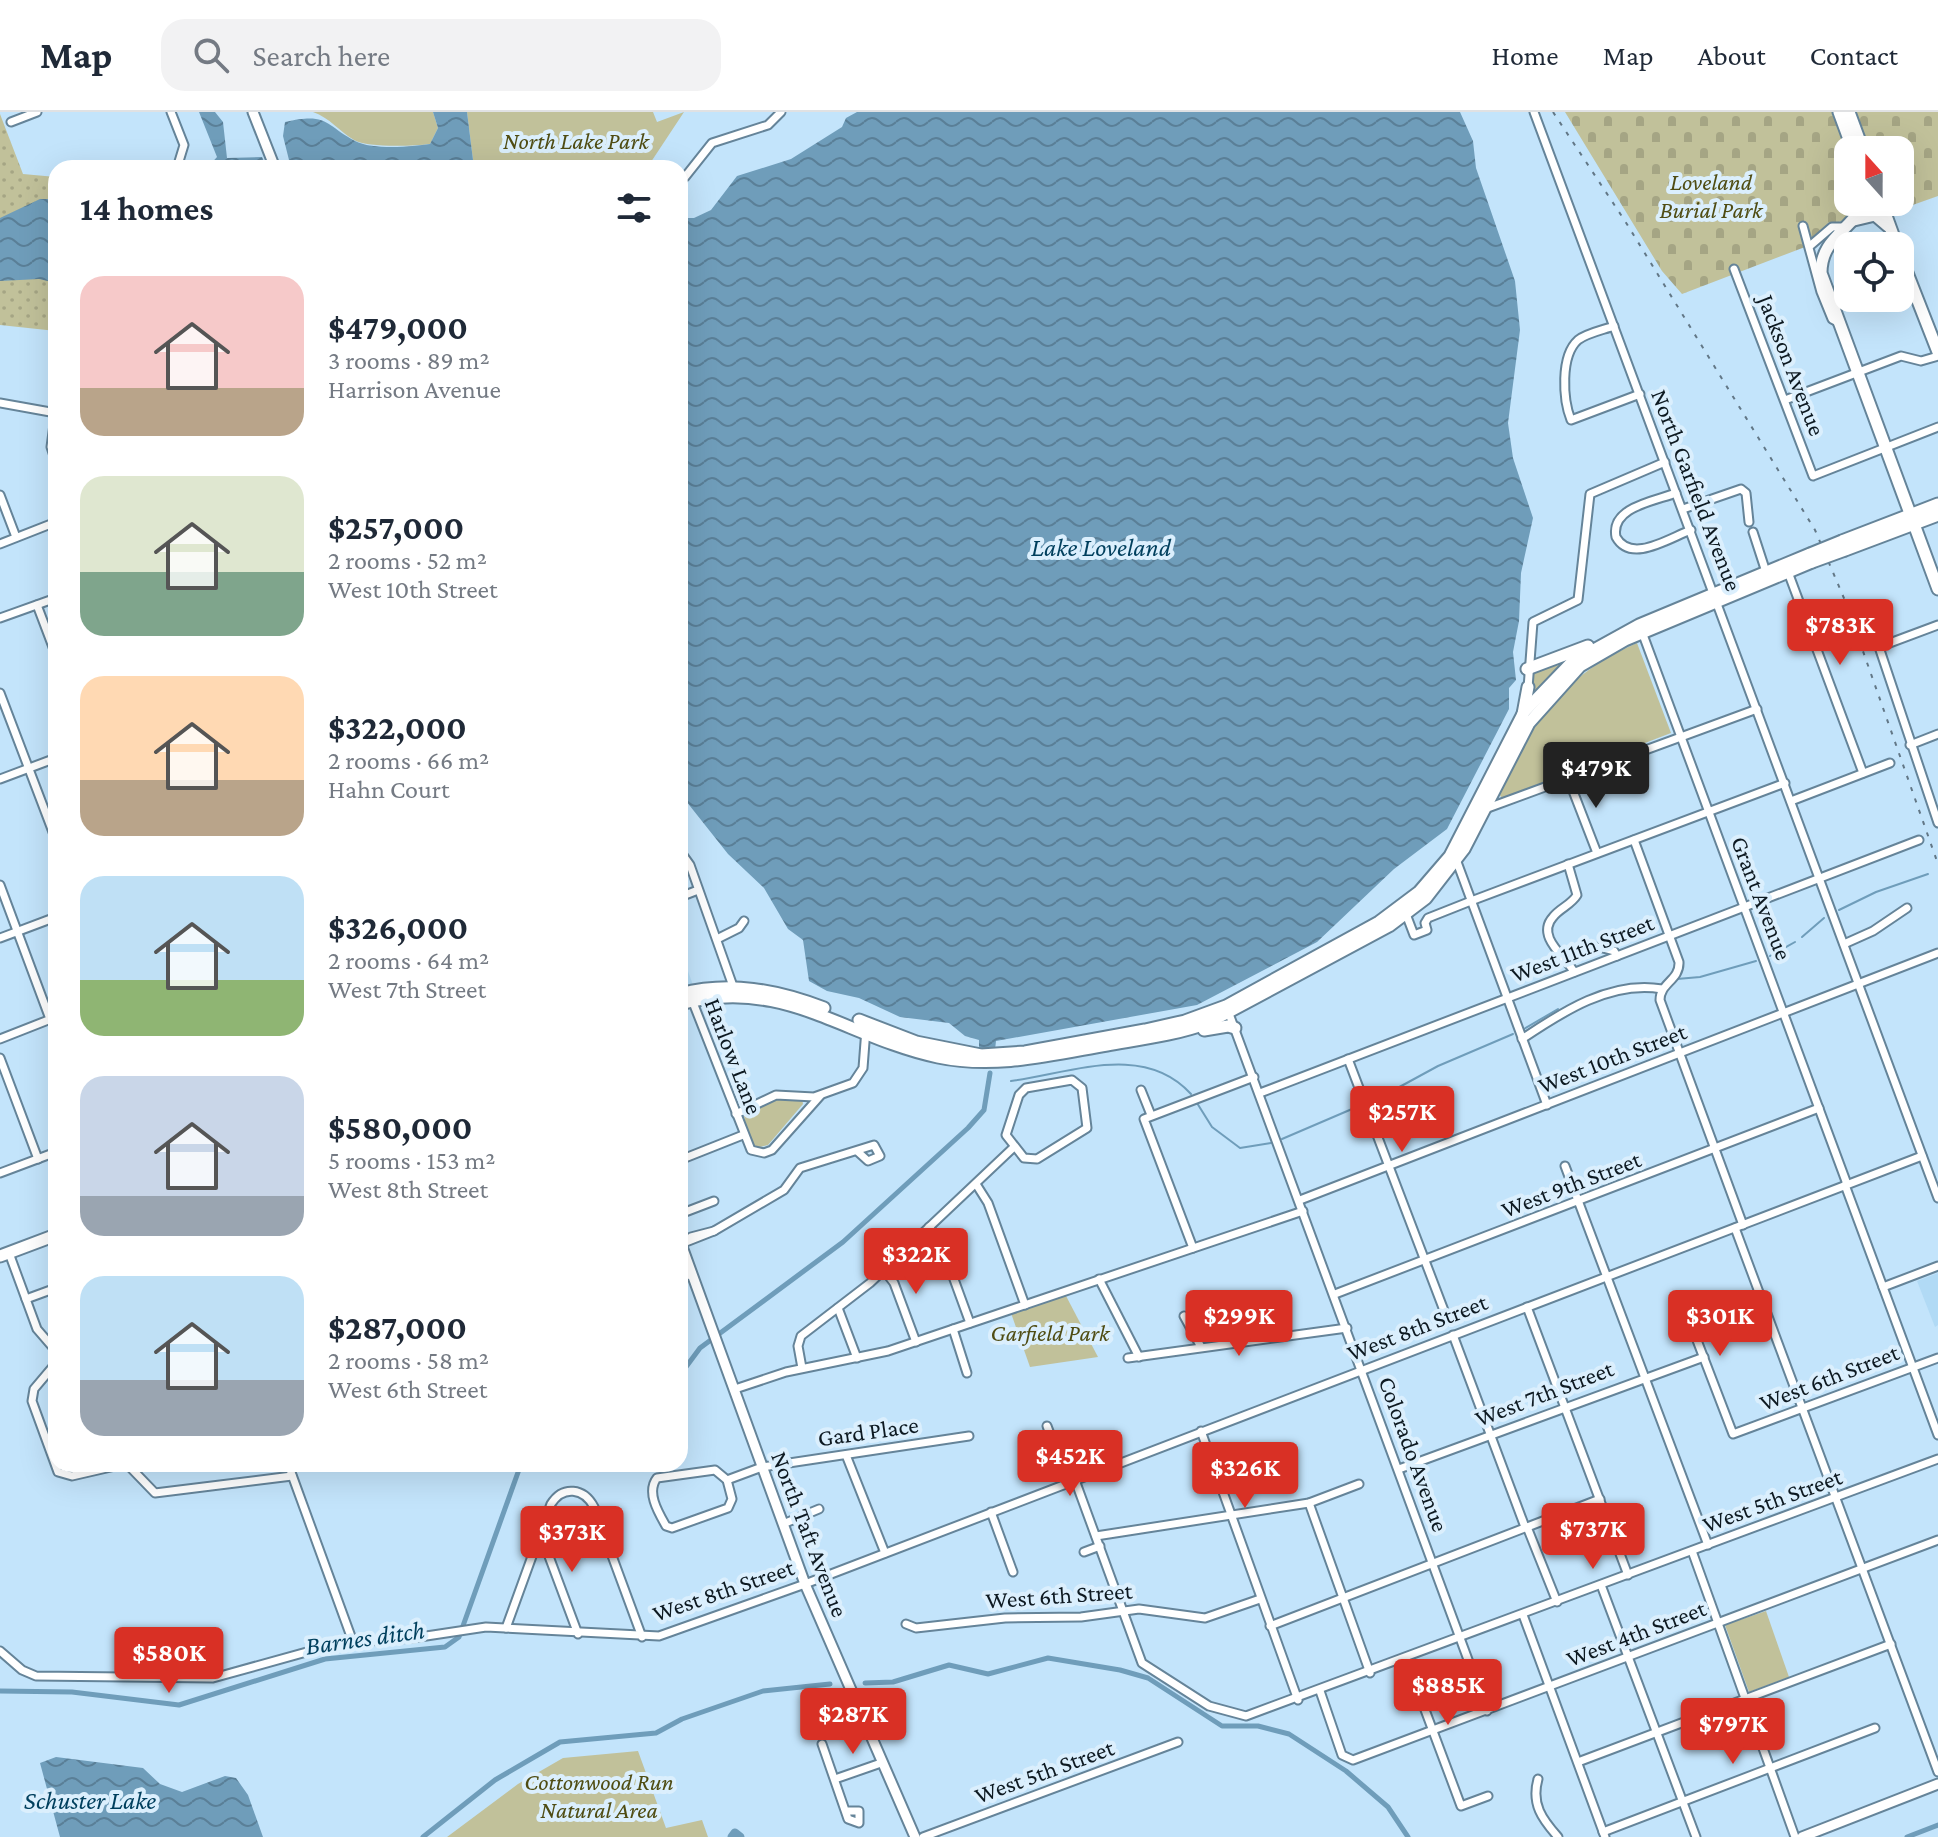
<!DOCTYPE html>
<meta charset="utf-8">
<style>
body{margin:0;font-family:"Crimson Pro",serif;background:#f2f2f3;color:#1f2937;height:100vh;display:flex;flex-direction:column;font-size:30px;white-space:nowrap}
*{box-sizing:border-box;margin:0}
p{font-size:26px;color:#747a83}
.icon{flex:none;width:44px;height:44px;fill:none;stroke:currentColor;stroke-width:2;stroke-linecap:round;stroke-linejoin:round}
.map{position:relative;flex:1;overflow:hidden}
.drawer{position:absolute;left:48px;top:48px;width:640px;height:1312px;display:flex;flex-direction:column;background:#fff;border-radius:24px;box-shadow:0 8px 32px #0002}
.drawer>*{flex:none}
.needle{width:52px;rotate:339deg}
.controls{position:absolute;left:1834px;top:24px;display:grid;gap:16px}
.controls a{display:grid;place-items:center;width:80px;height:80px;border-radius:16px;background:#fff;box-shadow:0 8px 32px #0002;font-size:40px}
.price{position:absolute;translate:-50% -68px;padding:0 18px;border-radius:8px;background:#d93025;color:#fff;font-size:26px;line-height:52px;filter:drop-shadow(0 2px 4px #0008)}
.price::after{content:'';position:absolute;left:50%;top:48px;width:24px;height:18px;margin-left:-12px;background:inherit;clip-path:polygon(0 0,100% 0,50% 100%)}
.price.on{background:#222;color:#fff}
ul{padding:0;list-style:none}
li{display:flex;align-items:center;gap:24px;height:200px;padding:0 32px}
li span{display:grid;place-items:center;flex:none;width:224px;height:160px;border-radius:24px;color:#555}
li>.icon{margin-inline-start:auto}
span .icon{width:96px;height:96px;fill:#fffc;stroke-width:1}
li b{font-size:34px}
h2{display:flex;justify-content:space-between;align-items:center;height:96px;padding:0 32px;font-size:34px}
header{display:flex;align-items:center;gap:48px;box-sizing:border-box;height:112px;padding:0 40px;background:#fff;border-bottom:2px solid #e0e1e3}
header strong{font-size:38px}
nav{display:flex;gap:44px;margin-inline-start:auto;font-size:28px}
.search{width:560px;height:72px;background:#f2f2f3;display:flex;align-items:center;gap:20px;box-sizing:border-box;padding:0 28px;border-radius:24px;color:#747a83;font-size:30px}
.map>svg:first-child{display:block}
</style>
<header>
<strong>Map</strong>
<div class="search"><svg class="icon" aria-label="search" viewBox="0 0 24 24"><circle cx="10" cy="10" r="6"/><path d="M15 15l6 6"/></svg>Search here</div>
<nav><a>Home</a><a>Map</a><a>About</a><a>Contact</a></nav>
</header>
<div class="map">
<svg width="1938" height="1725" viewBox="0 0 1938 1725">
<defs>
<pattern id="grass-dots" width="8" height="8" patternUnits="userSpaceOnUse" patternTransform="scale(2)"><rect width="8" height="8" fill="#c1c19a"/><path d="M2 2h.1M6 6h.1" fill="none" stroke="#a5a584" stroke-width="1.8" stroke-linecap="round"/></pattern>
<pattern id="cemetery-stones" width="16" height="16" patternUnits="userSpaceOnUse" patternTransform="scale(2)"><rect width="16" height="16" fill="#c1c19a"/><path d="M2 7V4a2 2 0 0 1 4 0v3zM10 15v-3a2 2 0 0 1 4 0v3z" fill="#a5a584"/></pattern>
<pattern id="water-waves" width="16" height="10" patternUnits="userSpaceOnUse" patternTransform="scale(2)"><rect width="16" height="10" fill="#6f9dba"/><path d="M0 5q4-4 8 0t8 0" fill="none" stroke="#5a7f97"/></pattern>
</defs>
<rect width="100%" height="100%" fill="#c3e4fb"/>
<g fill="#b1daf5">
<path d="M 680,837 L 693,873 L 680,876 Z"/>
<path d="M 1938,1161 L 1938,1213 L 1935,1215 L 1917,1169 Z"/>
</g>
<path fill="url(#grass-dots)" d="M 0,2 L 23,62 L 56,65 L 56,219 L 0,213 Z"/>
<g fill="url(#cemetery-stones)">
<path d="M 1565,0 L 1836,0 L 1848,38 L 1848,90 L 1860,90 L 1847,107 L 1825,115 L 1805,135 L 1682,182 L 1662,159 Z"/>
<path d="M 1855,0 L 1938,0 L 1938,84 L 1893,100 L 1889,90 L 1900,90 L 1900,38 L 1870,38 Z"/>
</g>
<g fill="#c1c19a">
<path d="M 313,0 L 433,0 L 438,16 L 430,32 C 414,34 367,36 354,28 C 339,19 330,6 313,0 Z"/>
<path d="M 467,0 L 653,0 L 657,10 L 684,0 L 647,56 L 474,56 Z"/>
<path d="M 1637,531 L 1671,621 L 1502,686 L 1498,681 C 1534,610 1561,564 1637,531 Z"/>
<path d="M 1564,549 L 1537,579 L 1533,576 L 1534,560 Z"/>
<path d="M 780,985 L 802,987 L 803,992 L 768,1033 L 756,1036 L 750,1032 L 743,1000 Z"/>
<path d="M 1065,1182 L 1098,1245 L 1030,1255 L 1011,1201 Z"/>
<path d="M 1766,1499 L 1789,1565 L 1749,1580 L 1725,1513 Z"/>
<path d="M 638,1639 L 666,1716 L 702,1708 L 708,1725 L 447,1725 L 518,1672 L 563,1646 Z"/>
</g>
<g fill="url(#water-waves)">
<path d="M 199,0 L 215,0 L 223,10 L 227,46 L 262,45 L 267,56 L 207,56 L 217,45 Z"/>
<path d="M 433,0 L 467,0 L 474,56 L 291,56 L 283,24 L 285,10 C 328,0 325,13 355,29 C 372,38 411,35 430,32 L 438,16 Z"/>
<path d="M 857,0 L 1460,0 L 1473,29 L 1476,56 L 1515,169 L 1520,218 L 1508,311 L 1513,346 L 1533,406 L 1521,461 L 1519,509 L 1513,540 L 1516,568 L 1509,576 L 1509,597 L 1447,717 L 1394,757 L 1317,830 L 1197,893 L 996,929 L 995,938 L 979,939 L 979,928 L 965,924 L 949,911 L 900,905 L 859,886 L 827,879 L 809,869 L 803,828 L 788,817 L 764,776 L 728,742 L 686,689 L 680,687 L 680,106 L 694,106 L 711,98 L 737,64 L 791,47 L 842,15 L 846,6 Z"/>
<path d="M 40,87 L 56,87 L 56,171 L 39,167 L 0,169 L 0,106 Z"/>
<path d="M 56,1645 L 143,1656 L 160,1672 L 182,1680 L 225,1664 L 236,1666 L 248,1683 L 263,1725 L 60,1725 L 40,1651 Z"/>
</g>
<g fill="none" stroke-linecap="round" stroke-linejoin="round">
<g stroke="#6f9dba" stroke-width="2">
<path d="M 1839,798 L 1876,780 L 1928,762"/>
<path d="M 1802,825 L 1824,806"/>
<path d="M 1770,844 L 1795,830"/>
<path d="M 1677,867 L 1700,865 L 1756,849"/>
<path d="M 1524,917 L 1558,897"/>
<path d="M 1011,969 C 1071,961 1144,930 1191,982"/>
<path d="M 1197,991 L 1212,1015 L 1240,1036 L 1271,1031"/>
<path d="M 1370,991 L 1438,954 L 1513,922"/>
<path d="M 1282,1027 L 1359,994"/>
</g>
<g stroke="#6f9dba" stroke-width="5">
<path d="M 680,1263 L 700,1236 L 843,1130 L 968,1016 L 984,998 L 990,961"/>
<path d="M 865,1571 L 893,1570 L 949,1553 L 988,1562 L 1048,1546 L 1120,1558 L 1148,1566 L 1222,1614 L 1258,1614 L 1289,1622 L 1346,1659 L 1388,1695 L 1408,1725"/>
<path d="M 0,1579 L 72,1580 L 179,1593 L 325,1547 L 445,1535 L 459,1525 L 521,1352"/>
<path d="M 423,1725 L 495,1668 L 560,1630 L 656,1621 L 682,1607 L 763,1579 L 830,1572"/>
<path d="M 1907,1725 L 1938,1713"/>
</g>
<path stroke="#6f9dba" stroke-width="9" d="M 732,1725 L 735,1721 L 740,1725"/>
<g stroke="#658499" stroke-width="11">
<g id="minor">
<path d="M 171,0 L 184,33 L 177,56"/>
<path d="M 1534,0 L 1938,1086"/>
<path d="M 11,10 L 37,0"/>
<path d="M 685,65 L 712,31 L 768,13 L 781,0"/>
<path d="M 1803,114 L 1821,180 L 1832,207 L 1838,210"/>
<path d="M 1811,133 L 1832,115 L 1843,115"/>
<path d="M 1734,157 L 1813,364 L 1938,315"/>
<path d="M 1614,214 C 1603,218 1587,221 1578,228 C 1560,244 1563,288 1571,308 L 1640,282"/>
<path d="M 54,250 L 56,251"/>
<path d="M 1785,288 L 1901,244 L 1921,249 L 1938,244"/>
<path d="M 0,291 L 56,301"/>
<path d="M 56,297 L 51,335 L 56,350"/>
<path d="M 1676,381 C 1655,389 1610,395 1616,425 C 1631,452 1669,426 1691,418"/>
<path d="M 0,383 L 16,425"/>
<path d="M 1683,397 L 1741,377 L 1746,381 L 1749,410"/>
<path d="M 1753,420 L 1766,460"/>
<path d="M 0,432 L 56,410"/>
<path d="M 1788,460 L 1863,661"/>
<path d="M 37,493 L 56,543"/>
<path d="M 0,506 L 56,486"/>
<path d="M 1938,513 L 1879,535 L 1938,711"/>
<path d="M 1642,520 L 1847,1072"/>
<path d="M 1528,576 L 1533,510 L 1578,488 L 1590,382 L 1665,350"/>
<path d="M 0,581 L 56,728"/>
<path d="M 1910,633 L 1938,622"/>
<path d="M 1568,666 L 1597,741"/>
<path d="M 0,667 L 56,646"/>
<path d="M 1791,689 L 1890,651"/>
<path d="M 1485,697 L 1757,597"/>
<path d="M 1634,728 L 1679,850 C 1680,868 1660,871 1660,888 L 1743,1113"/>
<path d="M 680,739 L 690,753 L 734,877"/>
<path d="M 1457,750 L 1547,993"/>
<path d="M 1568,752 L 1577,783 C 1571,793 1560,796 1553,805 C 1535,825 1567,846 1574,860"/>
<path d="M 0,773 L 50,907"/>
<path d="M 680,785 L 698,778"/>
<path d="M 1406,802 L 1414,823 L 1427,818 L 1425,811 L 1428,806 L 1471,789 L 1785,671"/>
<path d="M 0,826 L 56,805"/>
<path d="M 717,827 L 739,816 L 744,809"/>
<path d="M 1844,832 L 1873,819 L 1907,796"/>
<path d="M 1568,849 C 1582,833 1594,832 1614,839 L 1617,844"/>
<path d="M 692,888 L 751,1038 L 764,1041 L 772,1038 L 820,984"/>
<path d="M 1228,899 L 1487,1599"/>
<path d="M 0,927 L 56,905"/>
<path d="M 1522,927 C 1562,900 1611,868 1662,877"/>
<path d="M 0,946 L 38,1047"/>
<path d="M 1348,947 L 1448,1209"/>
<path d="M 1072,968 L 1082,976 L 1087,1016 L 1037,1047 L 1024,1046 L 1006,1023 L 1019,983 L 1026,976 Z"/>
<path d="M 1141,978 L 1151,1003"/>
<path d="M 1260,981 L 1919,728"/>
<path d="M 736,1002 L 776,983 L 814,985 L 853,971 L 863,956 L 866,917"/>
<path d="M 680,1048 L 743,1023"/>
<path d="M 1565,1054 L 1708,1433"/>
<path d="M 0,1061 L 56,1040"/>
<path d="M 976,1072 L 988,1091 L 1025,1193"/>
<path d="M 1845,1073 L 1938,1323"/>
<path d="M 1300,1088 L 1938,841"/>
<path d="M 680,1102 L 714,1089"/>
<path d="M 929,1115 L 940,1129 L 970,1211"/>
<path d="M 1735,1116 L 1938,1660"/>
<path d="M 714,1119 L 784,1078 L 800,1056 L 874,1033 L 880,1044 L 868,1049 L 857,1039"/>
<path d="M 681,1132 L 714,1119 L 691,1125 L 684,1131"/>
<path d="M 1193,1136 L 1144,1007 L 1254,965"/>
<path d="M 9,1141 L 37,1217 L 56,1239"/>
<path d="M 884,1158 L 894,1171 L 916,1230"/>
<path d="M 680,1166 L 692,1162"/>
<path d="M 1099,1167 L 1139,1245"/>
<path d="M 1883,1175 L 1938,1154"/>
<path d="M 1335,1182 L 1819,996"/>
<path d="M 1680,1184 L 1733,1322 L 1938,1246"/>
<path d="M 26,1187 L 56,1176"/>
<path d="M 1527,1195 L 1628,1463"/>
<path d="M 838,1196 L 857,1246"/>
<path d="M 1184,1204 L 1201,1235"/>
<path d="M 953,1217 L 967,1261"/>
<path d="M 1453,1223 L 1525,1415"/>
<path d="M 1128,1246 L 1347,1216"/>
<path d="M 56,1251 L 34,1277 L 32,1289 L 58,1360 L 72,1364 L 124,1352"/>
<path d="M 802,1256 L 798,1234 L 801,1224 L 870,1171 L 1014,1035"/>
<path d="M 735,1277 L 786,1260 L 888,1239 L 1303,1099"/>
<path d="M 1047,1314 L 1068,1370"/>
<path d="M 1201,1319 L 1298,1588"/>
<path d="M 846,1343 L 885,1441"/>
<path d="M 127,1352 L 155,1381 L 292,1364"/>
<path d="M 288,1352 L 353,1530"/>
<path d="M 1399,1357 L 1704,1245"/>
<path d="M 715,1358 L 727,1368 L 732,1387 L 728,1396 L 672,1416 L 666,1414 C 658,1400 646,1380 657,1366 Z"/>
<path d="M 727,1368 L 762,1355 L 969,1324"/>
<path d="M 1075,1368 L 1142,1551 L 1209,1594 L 1246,1604 L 1938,1347"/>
<path d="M 1309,1391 L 1370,1561"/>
<path d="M 991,1400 L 1013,1460"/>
<path d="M 783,1412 L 819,1397"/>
<path d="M 1527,1415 L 1557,1490"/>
<path d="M 1096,1424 L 1309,1391 L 1359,1372"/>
<path d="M 536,1432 L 547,1439 L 578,1522"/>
<path d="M 1692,1439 L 1795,1725"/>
<path d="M 1084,1440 L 1100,1434"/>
<path d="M 1601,1473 L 1696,1725"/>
<path d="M 1523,1503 L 1605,1725"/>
<path d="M 906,1512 L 916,1516 L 1005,1506 L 1081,1505 L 1139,1497 L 1205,1506 L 1260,1487"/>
<path d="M 1270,1514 L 1600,1387"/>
<path d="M 506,1516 L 551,1392 C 563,1373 584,1376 594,1395 L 642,1525"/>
<path d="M 0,1539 L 22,1558 L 36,1564 L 213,1566 L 339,1531 L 413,1526 L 486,1515 L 659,1524 L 805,1472 L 1922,1044"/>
<path d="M 1406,1547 L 1461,1694 L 1488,1684"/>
<path d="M 1320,1579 L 1342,1643 L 1353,1648 L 1938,1428"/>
<path d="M 822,1632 L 848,1707 L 859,1711 L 859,1699 L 846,1699"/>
<path d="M 1578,1650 L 1891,1532"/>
<path d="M 835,1667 L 881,1651"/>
<path d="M 1538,1667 C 1531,1692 1542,1707 1558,1725"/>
<path d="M 1603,1720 L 1875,1616"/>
<path d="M 923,1725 L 1178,1630"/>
</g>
</g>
<g stroke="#658499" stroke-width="13">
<g id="major">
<path d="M 253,0 L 275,56"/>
<path d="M 680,1129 L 805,1472 L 915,1725"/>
<path d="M 1802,1725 L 1938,1672"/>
</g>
</g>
<g stroke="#658499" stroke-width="15">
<g id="highway">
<path d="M 1839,0 L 1853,38"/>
<path d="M 1849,0 L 1863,38"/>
<path d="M 1864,90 C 1852,119 1821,125 1821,161 L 1938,477"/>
<path d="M 1881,90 L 1897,134"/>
<path d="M 1854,108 L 1875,103 L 1888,114"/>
<path d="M 1900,143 L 1938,240"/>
<path d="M 1842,429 L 1938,392"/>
<path d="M 1845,438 L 1938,403"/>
<path d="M 1527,557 L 1588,534"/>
<path d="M 1523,602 L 1528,575"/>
<path d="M 680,882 C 730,869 777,878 824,896"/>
<path d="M 680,892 C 784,864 844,925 938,945 C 995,957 1050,943 1107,933 C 1141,927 1175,923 1208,911 L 1389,814 L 1426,786 L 1464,737 L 1529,611 L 1580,554 L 1625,528 L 1812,450"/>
<path d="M 859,908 L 916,930 L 981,943 L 1025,940 L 1145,918 L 1185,909 L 1226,894 L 1379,810 L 1419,780 L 1450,744 L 1524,600 L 1572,550 L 1639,513 L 1810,442"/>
<path d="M 1204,918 L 1228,914 L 1235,916"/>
<path d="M 0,1144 L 56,1123"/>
</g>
</g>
<use href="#minor" stroke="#fff" stroke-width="7"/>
<use href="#major" stroke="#fff" stroke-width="9"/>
<use href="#highway" stroke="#fff" stroke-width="11"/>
<path stroke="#627786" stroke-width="2" stroke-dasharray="4 8" stroke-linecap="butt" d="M 1553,0 L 1625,109 L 1815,418 L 1846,491 L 1938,752"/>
<g stroke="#658499" stroke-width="15" stroke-linecap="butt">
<g id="highway-bridge">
<path d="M 1810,442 L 1842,429"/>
<path d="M 1812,450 L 1845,438"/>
</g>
</g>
<use href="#highway-bridge" stroke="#fff" stroke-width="11"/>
</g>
<g text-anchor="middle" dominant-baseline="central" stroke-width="8" stroke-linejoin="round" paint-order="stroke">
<g font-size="24" font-style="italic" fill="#4f4c13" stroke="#dbeffd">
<text x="576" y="28">North Lake Park</text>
<text x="1711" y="69">Loveland<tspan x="1711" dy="28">Burial Park</tspan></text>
<text x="1050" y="1220">Garfield Park</text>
<text x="599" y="1669">Cottonwood Run<tspan x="599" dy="28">Natural Area</tspan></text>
</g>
<g font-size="24" fill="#0d1921" stroke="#dbeffd">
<text transform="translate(1792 253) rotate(69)">Jackson Avenue</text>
<text transform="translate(1697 378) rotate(69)">North Garfield Avenue</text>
<text transform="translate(1762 786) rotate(69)">Grant Avenue</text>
<text transform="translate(1582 836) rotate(-21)">West 11th Street</text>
<text transform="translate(734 944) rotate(69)">Harlow Lane</text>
<text transform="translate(1612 946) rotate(-21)">West 10th Street</text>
<text transform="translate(1571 1072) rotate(-21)">West 9th Street</text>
<text transform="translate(1417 1215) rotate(-21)">West 8th Street</text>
<text transform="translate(1829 1265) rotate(-21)">West 6th Street</text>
<text transform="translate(1544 1281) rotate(-21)">West 7th Street</text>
<text transform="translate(868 1319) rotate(-8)">Gard Place</text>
<text transform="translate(1414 1342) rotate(70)">Colorado Avenue</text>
<text transform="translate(1772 1388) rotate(-20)">West 5th Street</text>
<text transform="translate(810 1422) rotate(69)">North Taft Avenue</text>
<text transform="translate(723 1478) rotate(-19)">West 8th Street</text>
<text transform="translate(1059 1483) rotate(-4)">West 6th Street</text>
<text transform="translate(1636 1521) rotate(-21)">West 4th Street</text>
<text transform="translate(1044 1659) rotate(-20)">West 5th Street</text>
</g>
<g font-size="26" font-style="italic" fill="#003f5d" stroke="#dbeffd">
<text x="1101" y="435">Lake Loveland</text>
<text transform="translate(365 1526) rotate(-8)">Barnes ditch</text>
<text x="90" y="1688">Schuster Lake</text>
</g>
</g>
</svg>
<div class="controls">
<a><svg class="needle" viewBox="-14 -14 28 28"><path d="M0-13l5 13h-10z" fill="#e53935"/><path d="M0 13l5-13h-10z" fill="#747a83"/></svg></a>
<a><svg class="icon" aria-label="locate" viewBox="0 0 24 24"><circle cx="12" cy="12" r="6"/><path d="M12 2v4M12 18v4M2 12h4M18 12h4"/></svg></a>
</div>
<b class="price" style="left:1840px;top:555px">$783K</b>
<b class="price on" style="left:1596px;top:698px">$479K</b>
<b class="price" style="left:1402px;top:1042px">$257K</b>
<b class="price" style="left:916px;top:1184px">$322K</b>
<b class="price" style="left:1239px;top:1246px">$299K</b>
<b class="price" style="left:1720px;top:1246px">$301K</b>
<b class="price" style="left:1070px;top:1386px">$452K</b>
<b class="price" style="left:1245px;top:1398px">$326K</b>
<b class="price" style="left:1593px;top:1459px">$737K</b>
<b class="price" style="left:572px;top:1462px">$373K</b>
<b class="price" style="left:169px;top:1583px">$580K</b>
<b class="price" style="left:1448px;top:1615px">$885K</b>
<b class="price" style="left:853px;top:1644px">$287K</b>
<b class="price" style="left:1733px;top:1654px">$797K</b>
<section class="drawer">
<h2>14 homes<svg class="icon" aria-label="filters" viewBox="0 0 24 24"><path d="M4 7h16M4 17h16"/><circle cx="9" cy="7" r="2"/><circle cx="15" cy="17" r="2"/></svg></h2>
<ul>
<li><span style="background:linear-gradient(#f6c9c9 70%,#b9a48a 0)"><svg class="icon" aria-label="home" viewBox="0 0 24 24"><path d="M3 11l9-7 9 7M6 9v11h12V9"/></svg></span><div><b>$479,000</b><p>3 rooms · 89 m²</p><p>Harrison Avenue</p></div></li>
<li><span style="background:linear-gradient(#dfe7d0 60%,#7fa58c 0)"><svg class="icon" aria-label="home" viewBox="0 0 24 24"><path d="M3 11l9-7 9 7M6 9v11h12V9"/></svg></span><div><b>$257,000</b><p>2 rooms · 52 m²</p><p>West 10th Street</p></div></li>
<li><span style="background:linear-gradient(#ffd9b3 65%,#b9a48a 0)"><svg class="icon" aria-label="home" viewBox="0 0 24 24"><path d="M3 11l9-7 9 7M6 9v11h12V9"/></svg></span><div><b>$322,000</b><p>2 rooms · 66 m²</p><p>Hahn Court</p></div></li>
<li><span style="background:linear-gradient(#bfe0f5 65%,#8fb573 0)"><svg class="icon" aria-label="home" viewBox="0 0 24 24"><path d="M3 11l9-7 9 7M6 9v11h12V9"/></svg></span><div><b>$326,000</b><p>2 rooms · 64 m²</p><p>West 7th Street</p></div></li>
<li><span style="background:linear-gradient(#c9d6e8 75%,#9aa5b1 0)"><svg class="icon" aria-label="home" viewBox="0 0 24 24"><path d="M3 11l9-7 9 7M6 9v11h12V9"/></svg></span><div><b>$580,000</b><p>5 rooms · 153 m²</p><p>West 8th Street</p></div></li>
<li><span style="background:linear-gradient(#bfe0f5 65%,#9aa5b1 0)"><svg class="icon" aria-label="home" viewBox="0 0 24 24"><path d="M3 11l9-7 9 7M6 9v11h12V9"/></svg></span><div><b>$287,000</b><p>2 rooms · 58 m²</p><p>West 6th Street</p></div></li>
</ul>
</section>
</div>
